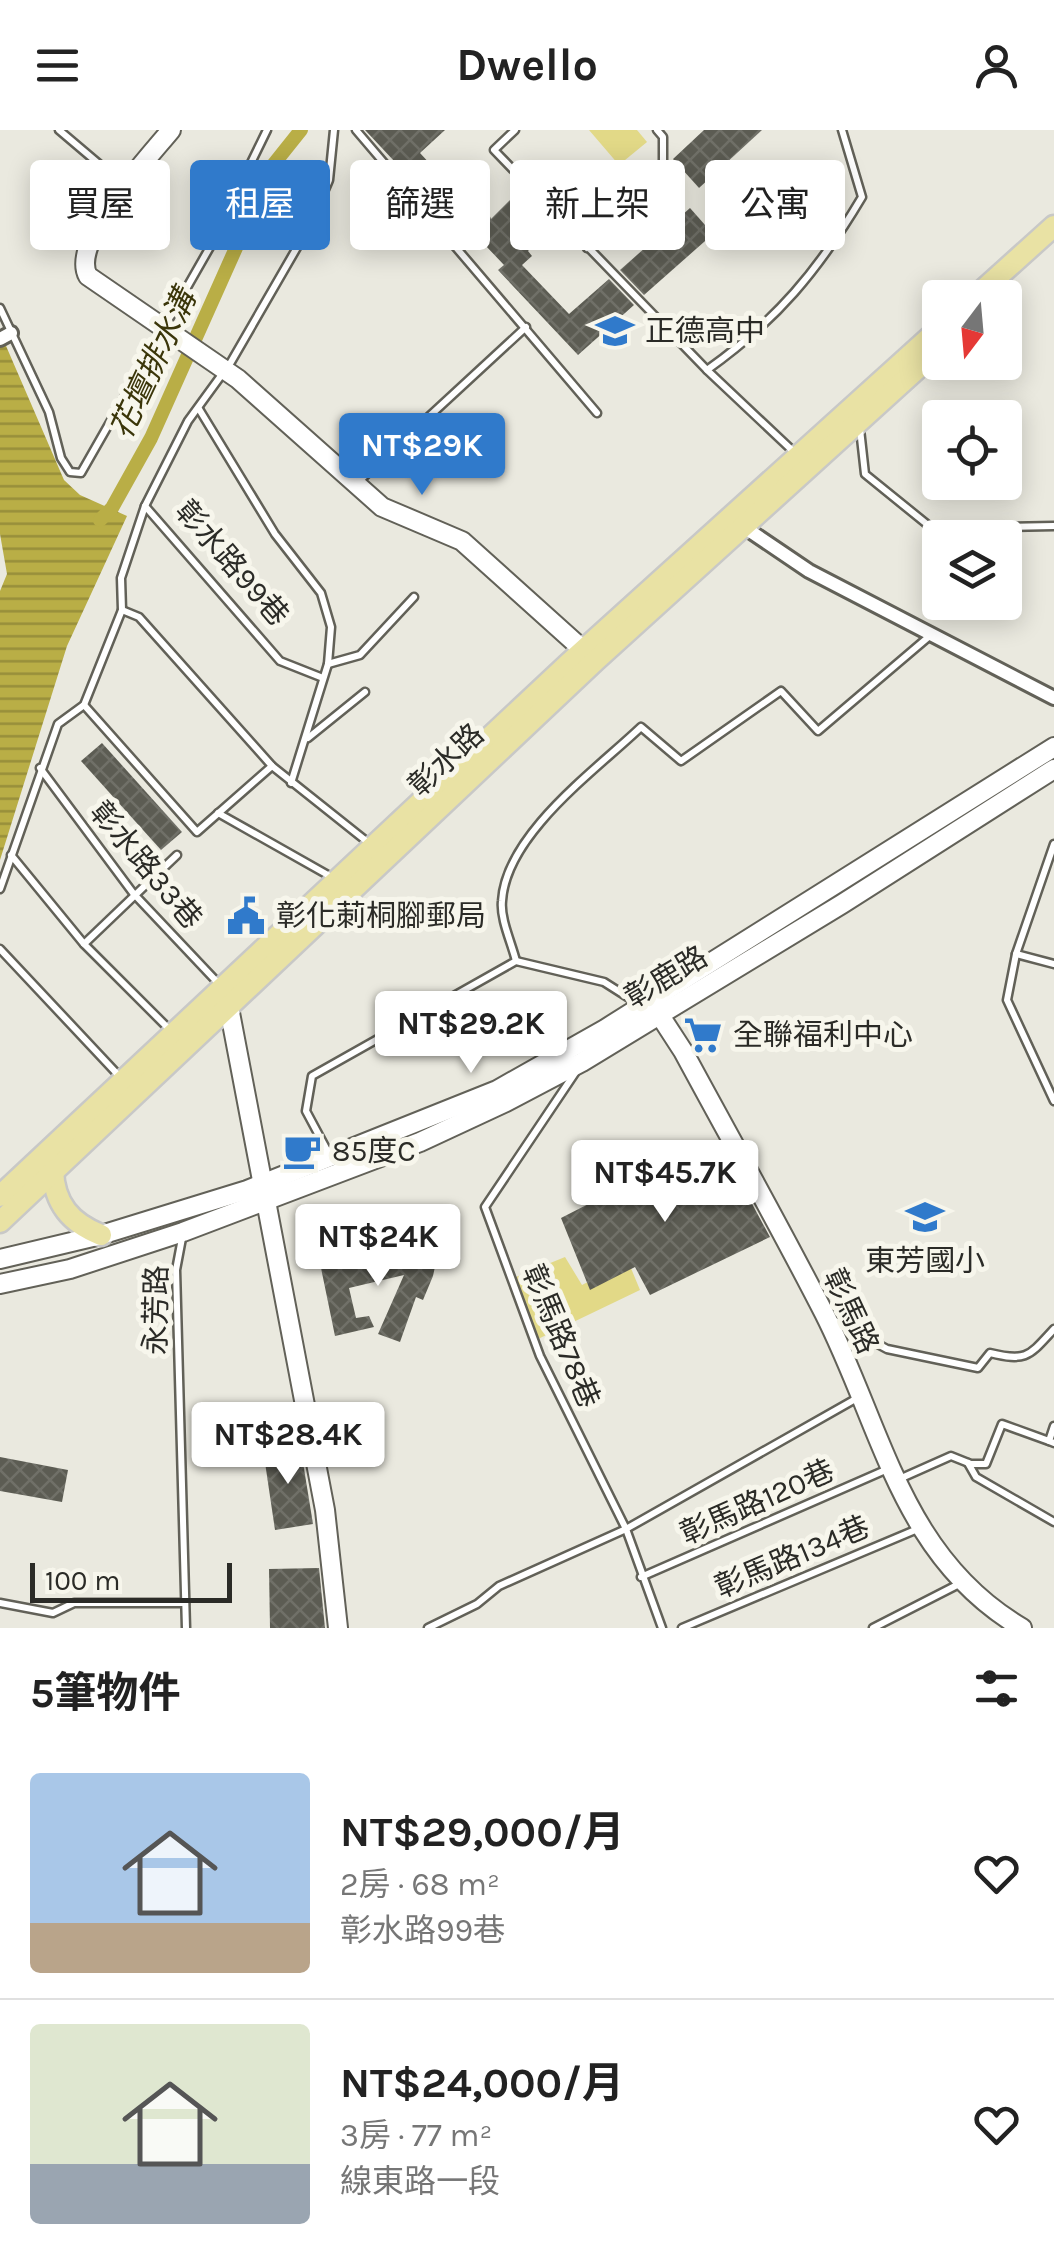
<!DOCTYPE html>
<html lang="zh-TW">
<meta charset="utf-8">
<style>
body{margin:0;font-family:Karla,"Noto Sans TC",sans-serif;background:#f2f2f2;color:#222;height:100vh;display:flex;flex-direction:column;font-size:38px;white-space:nowrap}
*{box-sizing:border-box;margin:0}
p{font-size:32px;color:#767676}
.icon{flex:none;width:55px;height:55px;fill:none;stroke:currentColor;stroke-width:2;stroke-linecap:round;stroke-linejoin:round}
.map{position:relative;height:1498px;overflow:hidden}
.details{display:flex;flex-direction:column;background:#fff;flex:1}
.details>*{flex:none}
.top-card{position:absolute;left:30px;top:30px;width:995px;height:90px;display:flex;gap:20px}
.needle{width:65px;rotate:196deg}
.tools{position:absolute;left:922px;top:150px;display:grid;gap:20px}
.tools a{display:grid;place-items:center;width:100px;height:100px;border-radius:10px;background:#fff;box-shadow:0 5px 25px #0003;font-size:50px}
.scale{position:absolute;left:30px;bottom:25px;width:202px;box-sizing:border-box;padding-left:10px;border:5px solid #2b2b27;border-top:0;font-size:28px;line-height:35px;white-space:nowrap;color:#2b2b27;-webkit-text-stroke:8px #f7f6ec;paint-order:stroke}
.price{position:absolute;translate:-50% -85px;padding:0 22px;border-radius:10px;background:#fff;color:#222;font-size:32px;line-height:65px;filter:drop-shadow(0 2px 5px #0008)}
.price::after{content:'';position:absolute;left:50%;top:60px;width:30px;height:22px;margin-left:-15px;background:inherit;clip-path:polygon(0 0,100% 0,50% 100%)}
.price.current{background:#307acb;color:#fff}
ul{padding:0;list-style:none}
li{display:flex;align-items:center;gap:30px;height:250px;padding:0 30px}
li+li{border-top:2px solid #e0e0e0}
li span{display:grid;place-items:center;flex:none;width:280px;height:200px;border-radius:10px;color:#555}
li>.icon{margin-inline-start:auto}
span .icon{width:120px;height:120px;fill:#fffc;stroke-width:1}
li b{font-size:42px}
h2{display:flex;justify-content:space-between;align-items:center;height:120px;padding:0 30px;font-size:42px}
.pill{padding:0 35px;border-radius:10px;background:#fff;box-shadow:0 5px 25px #0003;font-size:35px;line-height:90px}
.pill.current{background:#307acb;color:#fff}
header{display:flex;justify-content:space-between;align-items:center;height:130px;padding:0 30px;background:#fff;font-size:45px;font-weight:700}
.map>svg:first-child{display:block}
</style>
<header><svg class="icon" aria-label="menu" viewBox="0 0 24 24"><path d="M4 6h16M4 12h16M4 18h16"/></svg>Dwello<svg class="icon" aria-label="person" viewBox="0 0 24 24"><circle cx="12" cy="8" r="4"/><path d="M4 21q1-7 8-7t8 7"/></svg></header>
<div class="map">
<svg width="1054" height="1498" viewBox="0 0 1054 1498">
<defs>
<pattern id="water-rules" width="6" height="5" patternUnits="userSpaceOnUse" patternTransform="scale(2.5)"><rect width="6" height="5" fill="#b9ae46"/><path d="M0 2.5h6" fill="none" stroke="#978e3a"/></pattern>
<pattern id="building-cross-hatch" width="8" height="8" patternUnits="userSpaceOnUse" patternTransform="scale(2.5)"><rect width="8" height="8" fill="#5c5c53"/><path d="M0 0l8 8M0 8l8-8" fill="none" stroke="#707068"/></pattern>
</defs>
<rect width="100%" height="100%" fill="#eae9df"/>
<g fill="#e2d987">
<path d="M 589,0 L 637,0 L 647,12 L 619,35 Z"/>
<path d="M 565,1127 L 582,1155 L 628,1131 L 640,1160 L 538,1209 L 511,1149 Z"/>
</g>
<path fill="url(#water-rules)" d="M 0,202 L 64,350 L 80,365 L 127,386 L 67,516 L 0,730 L 0,461 L 7,444 L 0,404 Z"/>
<g fill="none" stroke-linecap="round" stroke-linejoin="round">
<path stroke="#b9ae46" stroke-width="14" d="M 100,390 L 112,378 L 151,308 L 273,35 L 301,0"/>
</g>
<g fill="url(#building-cross-hatch)">
<path d="M 365,0 L 445,0 L 420,23 L 445,50 L 452,36 L 459,36 L 475,53 L 467,61 L 483,69 L 491,89 L 513,67 L 536,90 L 516,110 L 534,114 L 528,121 L 532,126 L 522,135 L 569,184 L 609,149 L 634,175 L 578,225 L 498,140 L 504,135 L 446,74 L 440,80 Z"/>
<path d="M 704,0 L 762,0 L 699,58 L 673,29 Z"/>
<path d="M 690,78 L 713,104 L 644,165 L 620,140 Z"/>
<path d="M 102,613 L 182,702 L 161,720 L 81,631 Z"/>
<path d="M 696,1019 L 709,1039 L 730,1033 L 770,1107 L 650,1165 L 635,1137 L 590,1160 L 561,1088 Z"/>
<path d="M 423,1116 L 426,1130 L 436,1132 L 433,1146 L 423,1170 L 416,1167 L 400,1212 L 378,1204 L 404,1145 L 349,1158 L 356,1188 L 369,1186 L 374,1197 L 335,1206 L 321,1138 Z"/>
<path d="M 300,1314 L 313,1394 L 275,1400 L 263,1319 Z"/>
<path d="M 0,1327 L 68,1340 L 62,1372 L 0,1361 Z"/>
<path d="M 319,1438 L 325,1498 L 270,1498 L 269,1439 Z"/>
</g>
<g fill="none" stroke-linecap="round" stroke-linejoin="round">
<g stroke="#626158" stroke-width="11">
<g id="lane">
<path d="M 59,0 L 125,56"/>
<path d="M 356,0 L 597,283"/>
<path d="M 515,0 L 494,20 L 707,240"/>
<path d="M 587,118 L 663,51 L 663,7 L 657,0"/>
<path d="M 0,178 L 49,282 L 61,328 L 70,342 L 81,343 L 210,117 L 267,0"/>
<path d="M 199,279 L 275,404 L 321,463 L 331,497 L 328,534 L 291,653"/>
<path d="M 860,299 L 865,344 L 944,408"/>
<path d="M 795,323 L 707,240 C 777,190 818,141 862,67 L 842,0"/>
<path d="M 357,353 L 526,197"/>
<path d="M 145,376 L 280,531 L 323,548"/>
<path d="M 972,408 L 1005,397 L 1054,396"/>
<path d="M 122,480 L 139,487 L 272,636 L 370,714"/>
<path d="M 328,534 L 360,525 L 414,467"/>
<path d="M 84,575 L 197,702 L 272,636"/>
<path d="M 308,608 L 365,562"/>
<path d="M 40,638 L 133,763 L 218,853"/>
<path d="M 218,683 L 335,749"/>
<path d="M 1054,714 L 1016,824 L 1007,870 L 1054,971"/>
<path d="M 11,725 L 84,814 L 172,902"/>
<path d="M 0,759 L 58,594 L 84,575 L 122,480 L 121,448 L 145,376 L 188,291 L 231,232 L 310,95 L 329,50 L 334,0"/>
<path d="M 84,814 L 177,725"/>
<path d="M 0,819 L 122,949"/>
<path d="M 1016,824 L 1054,834"/>
<path d="M 516,831 C 512,814 500,789 502,771 C 506,704 596,640 641,597 L 681,631 L 781,561 L 818,601 L 932,504"/>
<path d="M 575,943 L 485,1077 L 540,1226 L 626,1399 L 662,1498"/>
<path d="M 329,1024 L 306,981 L 312,946 L 516,831 L 604,852 L 637,873"/>
<path d="M 183,1103 L 176,1140 L 186,1498"/>
<path d="M 831,1189 L 887,1219 L 978,1238 L 990,1223 C 1027,1232 1029,1226 1054,1199"/>
<path d="M 1054,1296 L 1049,1311 L 1054,1313"/>
<path d="M 968,1333 L 976,1347 L 1054,1392"/>
<path d="M 897,1350 L 951,1326 L 971,1334 L 986,1334 L 1002,1294 L 1049,1311"/>
<path d="M 641,1447 L 890,1338"/>
<path d="M 0,1473 L 53,1483 L 74,1473 L 185,1473"/>
<path d="M 428,1498 L 477,1474 L 499,1456 L 626,1399 L 859,1267"/>
<path d="M 682,1498 L 920,1398"/>
<path d="M 873,1498 L 961,1453"/>
</g>
</g>
<g stroke="#626158" stroke-width="18">
<g id="street">
<path d="M 0,209 L 11,203"/>
<path d="M 741,395 L 809,441 L 1054,568"/>
</g>
</g>
<g stroke="#626158" stroke-width="22">
<g id="secondary">
<path d="M 171,0 C 149,27 69,112 88,146 L 238,249 L 382,377 L 462,411 L 591,527"/>
<path d="M 227,867 L 325,1380 L 338,1498"/>
<path d="M 652,880 L 659,884 L 683,921 C 730,1008 779,1095 824,1183 C 883,1299 901,1427 1022,1498"/>
<path d="M 0,1129 L 101,1105 L 247,1060 L 497,960 L 605,899 L 1054,617"/>
<path d="M 0,1154 L 70,1139 L 183,1102 L 420,1012 L 506,972 L 582,932 L 842,774 L 1054,639"/>
</g>
</g>
<g stroke="#c8c8c7" stroke-width="25">
<g id="primary">
<path d="M 974,168 L 1054,96"/>
<path d="M 53,1040 C 54,1074 71,1093 101,1105"/>
<path d="M 0,1066 L 569,533 L 940,198"/>
<path d="M 0,1092 L 595,531 L 940,218"/>
</g>
</g>
<use href="#lane" stroke="#fff" stroke-width="6"/>
<use href="#street" stroke="#fff" stroke-width="12"/>
<use href="#secondary" stroke="#fff" stroke-width="18"/>
<use href="#primary" stroke="#e9e2a4" stroke-width="20"/>
</g>
<defs>
<g id="school-bare" transform="scale(3)"><path d="M0-5L7-2L0 1L-7-2ZM-4 1L0 2.5L4 1V4Q0 6-4 4Z" fill="#307acb" stroke="#f7f6ec" stroke-width="2.5" paint-order="stroke"/></g>
<g id="civic-bare" transform="scale(3)"><path d="M-.6-6.5H3V-4.5H.6V-3L4-1V1h2V6H-6V1h2V-1L-.6-3ZM-1.2 2.5V6h2.4V2.5Z" fill="#307acb" stroke="#f7f6ec" stroke-width="2.5" paint-order="stroke"/></g>
<g id="supermarket-bare" transform="scale(3)"><path d="M-6-5.5h2.5l.6 2H6L4.5 2H-2.5L-4.4-4H-6ZM-1.5 3.2a1.3 1.3 0 1 0 .1 0ZM3 3.2a1.3 1.3 0 1 0 .1 0Z" fill="#307acb" stroke="#f7f6ec" stroke-width="2.5" paint-order="stroke"/></g>
<g id="cafe-bare" transform="scale(3)"><path d="M-5.5-4.5H6V0H3Q3 3.5 0 3.5H-2.5Q-5.5 3.5-5.5 0ZM3-3.2v2h1.7v-2ZM-6 4.5H4V6H-6Z" fill="#307acb" stroke="#f7f6ec" stroke-width="2.5" paint-order="stroke"/></g>
</defs>
<g fill-rule="evenodd">
<use href="#school-bare" x="615" y="201"/>
<use href="#civic-bare" x="246" y="786"/>
<use href="#supermarket-bare" x="703" y="905"/>
<use href="#cafe-bare" x="302" y="1021"/>
<use href="#school-bare" x="925" y="1087"/>
</g>
<g text-anchor="middle" dominant-baseline="central" stroke-width="10" stroke-linejoin="round" paint-order="stroke">
<g font-size="30" fill="#2b2b27" stroke="#f7f6ec" text-anchor="start">
<text x="645" y="201">正德高中</text>
<text x="276" y="786">彰化莿桐腳郵局</text>
<text x="733" y="905">全聯福利中心</text>
<text x="332" y="1021">85度C</text>
<text x="925" y="1131" text-anchor="middle">東芳國小</text>
</g>
<g font-size="30" fill="#2b2b27" stroke="#f7f6ec">
<text transform="translate(232 433) rotate(49)">彰水路99巷</text>
<text transform="translate(446 630) rotate(-43)">彰水路</text>
<text transform="translate(146 735) rotate(50)">彰水路33巷</text>
<text transform="translate(666 847) rotate(-31)">彰鹿路</text>
<text transform="translate(156 1180) rotate(-89)">永芳路</text>
<text transform="translate(851 1181) rotate(65)">彰馬路</text>
<text transform="translate(561 1206) rotate(67)">彰馬路78巷</text>
<text transform="translate(757 1372) rotate(-24)">彰馬路120巷</text>
<text transform="translate(792 1427) rotate(-23)">彰馬路134巷</text>
</g>
<g font-size="32" font-style="italic" fill="#3b360a" stroke="#f7f6ec">
<text transform="translate(153 234) rotate(-65)">花壇排水溝</text>
</g>
</g>
</svg>
<div class="tools">
<a><svg class="needle" viewBox="-14 -14 28 28"><path d="M0-13l5 13h-10z" fill="#e53935"/><path d="M0 13l5-13h-10z" fill="#767676"/></svg></a>
<a><svg class="icon" aria-label="locate" viewBox="0 0 24 24"><circle cx="12" cy="12" r="6"/><path d="M12 2v4M12 18v4M2 12h4M18 12h4"/></svg></a>
<a><svg class="icon" aria-label="layers" viewBox="0 0 24 24"><path d="M12 4l9 5-9 5-9-5zM3 14l9 5 9-5"/></svg></a>
</div>
<div class="scale">100 m</div>
<b class="price current" style="left:422px;top:368px">NT$29K</b>
<b class="price" style="left:471px;top:946px">NT$29.2K</b>
<b class="price" style="left:665px;top:1095px">NT$45.7K</b>
<b class="price" style="left:378px;top:1159px">NT$24K</b>
<b class="price" style="left:288px;top:1357px">NT$28.4K</b>
<div class="top-card">
<a class="pill">買屋</a>
<a class="pill current">租屋</a>
<a class="pill">篩選</a>
<a class="pill">新上架</a>
<a class="pill">公寓</a>
</div>
</div>
<section class="details">
<h2>5筆物件<svg class="icon" aria-label="filters" viewBox="0 0 24 24"><path d="M4 7h16M4 17h16"/><circle cx="9" cy="7" r="2"/><circle cx="15" cy="17" r="2"/></svg></h2>
<ul>
<li><span style="background:linear-gradient(#a9c7e8 75%,#b9a48a 0)"><svg class="icon" aria-label="home" viewBox="0 0 24 24"><path d="M3 11l9-7 9 7M6 9v11h12V9"/></svg></span><div><b>NT$29,000/月</b><p>2房 · 68 m²</p><p>彰水路99巷</p></div><svg class="icon" aria-label="heart" viewBox="0 0 24 24"><path d="M12 20l-8-8c-3-5 5-10 8-4 3-6 11-1 8 4z"/></svg></li>
<li><span style="background:linear-gradient(#dfe7d0 70%,#9aa5b1 0)"><svg class="icon" aria-label="home" viewBox="0 0 24 24"><path d="M3 11l9-7 9 7M6 9v11h12V9"/></svg></span><div><b>NT$24,000/月</b><p>3房 · 77 m²</p><p>線東路一段</p></div><svg class="icon" aria-label="heart" viewBox="0 0 24 24"><path d="M12 20l-8-8c-3-5 5-10 8-4 3-6 11-1 8 4z"/></svg></li>
</ul>
</section>
